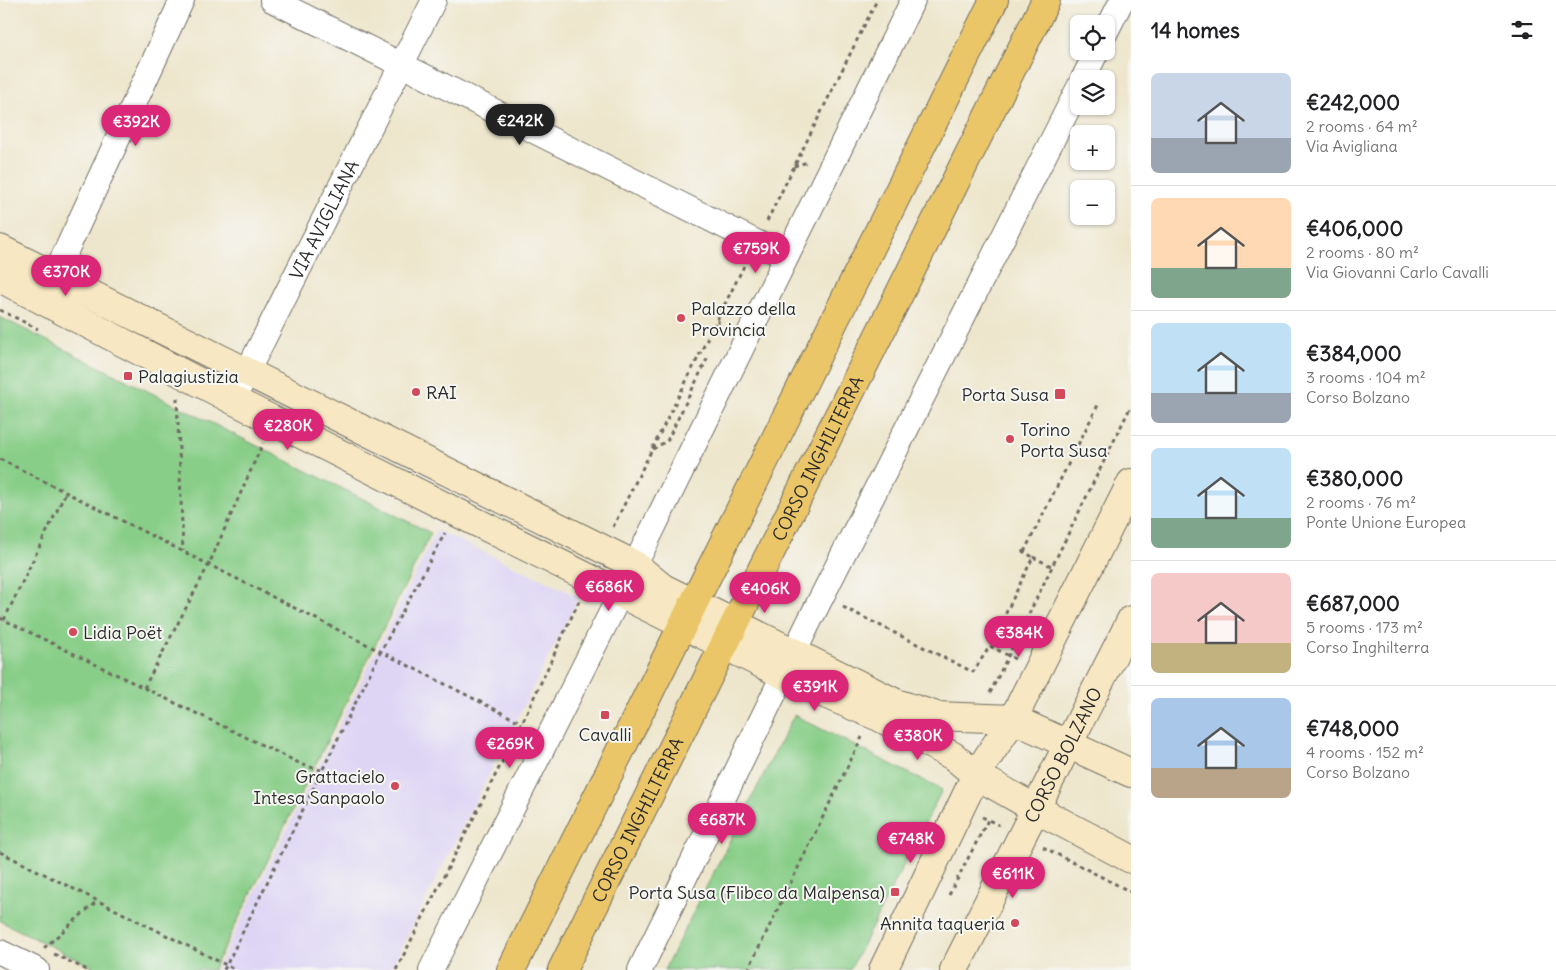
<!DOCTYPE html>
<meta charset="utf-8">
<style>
body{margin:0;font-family:Delius,sans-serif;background:#f2f2f2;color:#202124;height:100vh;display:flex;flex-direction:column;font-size:19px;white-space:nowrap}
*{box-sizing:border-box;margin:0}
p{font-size:16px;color:#757577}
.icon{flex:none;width:28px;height:28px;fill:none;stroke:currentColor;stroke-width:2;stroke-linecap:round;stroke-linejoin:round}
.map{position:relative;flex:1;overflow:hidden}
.panel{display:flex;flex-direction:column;background:#fff;width:425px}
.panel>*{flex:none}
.controls{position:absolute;left:1070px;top:15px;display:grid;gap:10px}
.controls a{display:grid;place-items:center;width:45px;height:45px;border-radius:8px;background:#fff;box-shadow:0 1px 4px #0004;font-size:25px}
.price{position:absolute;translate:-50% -42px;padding:0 11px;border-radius:18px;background:#db2777;color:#fff;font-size:16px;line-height:32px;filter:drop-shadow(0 1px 2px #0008)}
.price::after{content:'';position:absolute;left:50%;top:30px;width:15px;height:11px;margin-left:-8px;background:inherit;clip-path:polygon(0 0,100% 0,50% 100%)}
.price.current{background:#222;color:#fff}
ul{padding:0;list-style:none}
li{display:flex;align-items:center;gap:15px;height:125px;padding:0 20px}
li+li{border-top:1px solid #e0e0e0}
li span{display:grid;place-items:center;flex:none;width:140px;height:100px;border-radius:8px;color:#555}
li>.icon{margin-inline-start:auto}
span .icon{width:60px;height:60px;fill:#fffc;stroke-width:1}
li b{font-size:21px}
h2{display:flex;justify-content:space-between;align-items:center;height:60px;padding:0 20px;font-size:21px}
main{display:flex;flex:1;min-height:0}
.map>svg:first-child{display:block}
</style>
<main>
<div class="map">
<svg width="1131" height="970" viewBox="0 0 1131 970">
<rect width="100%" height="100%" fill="#f6f6f2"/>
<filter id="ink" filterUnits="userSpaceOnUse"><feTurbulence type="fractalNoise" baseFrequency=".02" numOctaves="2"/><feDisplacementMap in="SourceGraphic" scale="10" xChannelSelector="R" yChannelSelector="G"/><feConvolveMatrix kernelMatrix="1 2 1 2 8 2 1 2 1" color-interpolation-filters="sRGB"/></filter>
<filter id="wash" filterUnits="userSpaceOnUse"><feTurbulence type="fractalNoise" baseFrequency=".0096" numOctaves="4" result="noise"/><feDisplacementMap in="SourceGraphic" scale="20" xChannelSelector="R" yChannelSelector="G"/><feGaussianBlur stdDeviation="1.12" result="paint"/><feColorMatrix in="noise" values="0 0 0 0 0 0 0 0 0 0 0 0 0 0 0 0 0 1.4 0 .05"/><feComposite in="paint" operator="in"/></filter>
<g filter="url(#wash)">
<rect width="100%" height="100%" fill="#eee6cc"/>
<path fill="#ded5f5" d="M 437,530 L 579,597 L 390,970 L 216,970 Z"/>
<g fill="#88ce88" stroke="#5a7c5a">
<path d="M 0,317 L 431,533 L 213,970 L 99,970 L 0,921 Z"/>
<path d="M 794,715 L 942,790 L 850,970 L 664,970 Z"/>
</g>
</g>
<g filter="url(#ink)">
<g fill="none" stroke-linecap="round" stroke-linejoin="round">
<g stroke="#6f6c63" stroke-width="26">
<g id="street">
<path d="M 272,0 L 786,257"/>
<path d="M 1106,32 L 1122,0"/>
<path d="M 1083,79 L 1097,51"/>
<path d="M 47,292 L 182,0"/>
<path id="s1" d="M 233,400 L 434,0"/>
<path d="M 0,952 L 37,970"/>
<path d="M 431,970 L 635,565 L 913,0"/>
<path d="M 640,970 L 807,626 L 1079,87"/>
</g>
</g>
<g stroke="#6f6c63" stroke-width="30">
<g id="secondary">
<path d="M 0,249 L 635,565 L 663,588 L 896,703 L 937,716 L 1013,719 L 1131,773"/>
<path d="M 0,278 L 233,400 L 456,512 L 806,686 L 879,717 L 953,756 L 976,775 L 1036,809 L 1131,859"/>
<path d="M 883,970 L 976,775 L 1013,719 L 1131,483"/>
<path id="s2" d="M 954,970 L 1131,620"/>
</g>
</g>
<g stroke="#6f6c63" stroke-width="30">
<g id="primary">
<path d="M 511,970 L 994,0"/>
<path id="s3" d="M 562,970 L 1046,0"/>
</g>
</g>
<g stroke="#6f6c63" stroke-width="3" stroke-dasharray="4 4" stroke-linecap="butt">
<path d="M 794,166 L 808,162"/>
<path d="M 767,221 L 877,0"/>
<path d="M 0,310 L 38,329"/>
<path d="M 718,320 L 719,336"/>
<path d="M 177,398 L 183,551"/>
<path d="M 653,449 L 667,441 L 708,357"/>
<path d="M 0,459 L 522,723"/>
<path d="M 613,527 L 746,262"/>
<path d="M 1024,552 L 1098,405"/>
<path d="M 1033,557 L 1051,566"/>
<path d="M 843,607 L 973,672 L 990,646"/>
<path d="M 0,618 L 303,765 L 321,770"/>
<path d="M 4,620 L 66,492"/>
<path d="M 1015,659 L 990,646 L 1033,557 L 1020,550"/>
<path d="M 144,688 L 209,564 L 263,443"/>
<path d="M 990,693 L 1131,406"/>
<path d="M 982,817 L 999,825"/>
<path d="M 1043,847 L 1131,892"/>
<path d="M 0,852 L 236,970"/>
<path d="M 949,895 L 988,820"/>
<path d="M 44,948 L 97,901"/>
<path d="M 54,954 L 87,970"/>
<path d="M 224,970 L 381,651 L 445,533"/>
<path d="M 396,970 L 522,723 L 579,601"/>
<path d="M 748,970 L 862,737"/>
</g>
<use href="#street" stroke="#fff" stroke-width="24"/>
<use href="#secondary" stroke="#f7e8c3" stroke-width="28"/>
<use href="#primary" stroke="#ebc669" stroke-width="28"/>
</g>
</g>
<g fill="#d1495b" stroke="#f6f6f2" stroke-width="2">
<circle cx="681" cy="318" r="5"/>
<rect x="123" y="371" width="10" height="10" rx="2.5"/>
<circle cx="416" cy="392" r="5"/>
<rect x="1054" y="388" width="12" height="12" rx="2.5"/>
<circle cx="1010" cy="439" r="5"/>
<circle cx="73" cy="632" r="5"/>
<rect x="600" y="710" width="10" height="10" rx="2.5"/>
<circle cx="395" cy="786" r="5"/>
<rect x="890" y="887" width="10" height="10" rx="2.5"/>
<circle cx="1015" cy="923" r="5"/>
</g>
<g text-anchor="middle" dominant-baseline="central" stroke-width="4" stroke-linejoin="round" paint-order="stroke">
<g font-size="18" fill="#2b2b2b" stroke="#f6f6f2">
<text stroke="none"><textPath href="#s1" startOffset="202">VIA AVIGLIANA</textPath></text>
<text stroke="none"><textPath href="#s3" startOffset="572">CORSO INGHILTERRA</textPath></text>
<text stroke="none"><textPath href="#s2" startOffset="241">CORSO BOLZANO</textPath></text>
<text stroke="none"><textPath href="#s3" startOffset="168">CORSO INGHILTERRA</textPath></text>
</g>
<g font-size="18" fill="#2b2b2b" stroke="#f6f6f2" text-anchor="start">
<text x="691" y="308">Palazzo della<tspan x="691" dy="21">Provincia</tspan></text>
<text x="138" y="376">Palagiustizia</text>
<text x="426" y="392">RAI</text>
<text x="1049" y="394" text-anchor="end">Porta Susa</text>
<text x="1020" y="429">Torino<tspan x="1020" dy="21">Porta Susa</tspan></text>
<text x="83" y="632">Lidia Poët</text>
<text x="605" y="734" text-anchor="middle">Cavalli</text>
<text x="385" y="776" text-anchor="end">Grattacielo<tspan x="385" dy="21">Intesa Sanpaolo</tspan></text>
<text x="885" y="892" text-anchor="end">Porta Susa (Flibco da Malpensa)</text>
<text x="1005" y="923" text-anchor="end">Annita taqueria</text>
</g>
</g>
</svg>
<div class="controls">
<a><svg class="icon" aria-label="locate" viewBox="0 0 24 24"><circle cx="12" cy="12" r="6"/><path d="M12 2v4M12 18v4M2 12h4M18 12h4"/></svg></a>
<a><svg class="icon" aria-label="layers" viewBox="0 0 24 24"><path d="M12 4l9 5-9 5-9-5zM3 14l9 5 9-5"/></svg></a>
<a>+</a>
<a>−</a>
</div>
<b class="price current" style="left:520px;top:146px">€242K</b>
<b class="price" style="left:136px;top:147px">€392K</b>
<b class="price" style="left:756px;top:274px">€759K</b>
<b class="price" style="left:66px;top:297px">€370K</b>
<b class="price" style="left:288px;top:451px">€280K</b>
<b class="price" style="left:609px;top:612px">€686K</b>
<b class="price" style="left:765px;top:614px">€406K</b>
<b class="price" style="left:1019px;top:658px">€384K</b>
<b class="price" style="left:815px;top:712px">€391K</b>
<b class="price" style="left:918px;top:761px">€380K</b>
<b class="price" style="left:510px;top:769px">€269K</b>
<b class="price" style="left:722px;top:845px">€687K</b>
<b class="price" style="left:911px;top:864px">€748K</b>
<b class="price" style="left:1013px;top:899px">€611K</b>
</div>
<section class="panel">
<h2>14 homes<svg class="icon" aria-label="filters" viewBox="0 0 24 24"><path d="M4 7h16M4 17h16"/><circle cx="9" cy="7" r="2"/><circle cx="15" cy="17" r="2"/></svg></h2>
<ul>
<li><span style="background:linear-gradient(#c9d6e8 65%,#9aa5b1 0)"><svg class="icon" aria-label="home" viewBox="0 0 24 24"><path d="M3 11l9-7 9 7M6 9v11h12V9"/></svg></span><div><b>€242,000</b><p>2 rooms · 64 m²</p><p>Via Avigliana</p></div></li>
<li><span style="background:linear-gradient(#ffd9b3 70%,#7fa58c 0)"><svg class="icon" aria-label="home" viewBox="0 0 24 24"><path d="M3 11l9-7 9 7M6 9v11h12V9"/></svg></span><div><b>€406,000</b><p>2 rooms · 80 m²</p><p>Via Giovanni Carlo Cavalli</p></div></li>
<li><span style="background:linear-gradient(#bfe0f5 70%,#9aa5b1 0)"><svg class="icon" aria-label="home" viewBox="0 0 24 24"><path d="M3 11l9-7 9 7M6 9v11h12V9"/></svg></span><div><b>€384,000</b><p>3 rooms · 104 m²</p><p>Corso Bolzano</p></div></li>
<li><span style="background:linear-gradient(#bfe0f5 70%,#7fa58c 0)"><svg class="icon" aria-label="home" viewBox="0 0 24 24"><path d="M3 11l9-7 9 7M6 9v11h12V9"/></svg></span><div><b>€380,000</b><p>2 rooms · 76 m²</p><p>Ponte Unione Europea</p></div></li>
<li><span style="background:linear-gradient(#f6c9c9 70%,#c2b280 0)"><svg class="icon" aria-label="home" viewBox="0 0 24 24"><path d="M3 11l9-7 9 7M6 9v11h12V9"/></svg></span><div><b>€687,000</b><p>5 rooms · 173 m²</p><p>Corso Inghilterra</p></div></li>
<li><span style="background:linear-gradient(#a9c7e8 70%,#b9a48a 0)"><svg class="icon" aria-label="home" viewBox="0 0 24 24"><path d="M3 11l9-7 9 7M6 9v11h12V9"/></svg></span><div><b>€748,000</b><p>4 rooms · 152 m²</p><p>Corso Bolzano</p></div></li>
</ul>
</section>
</main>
